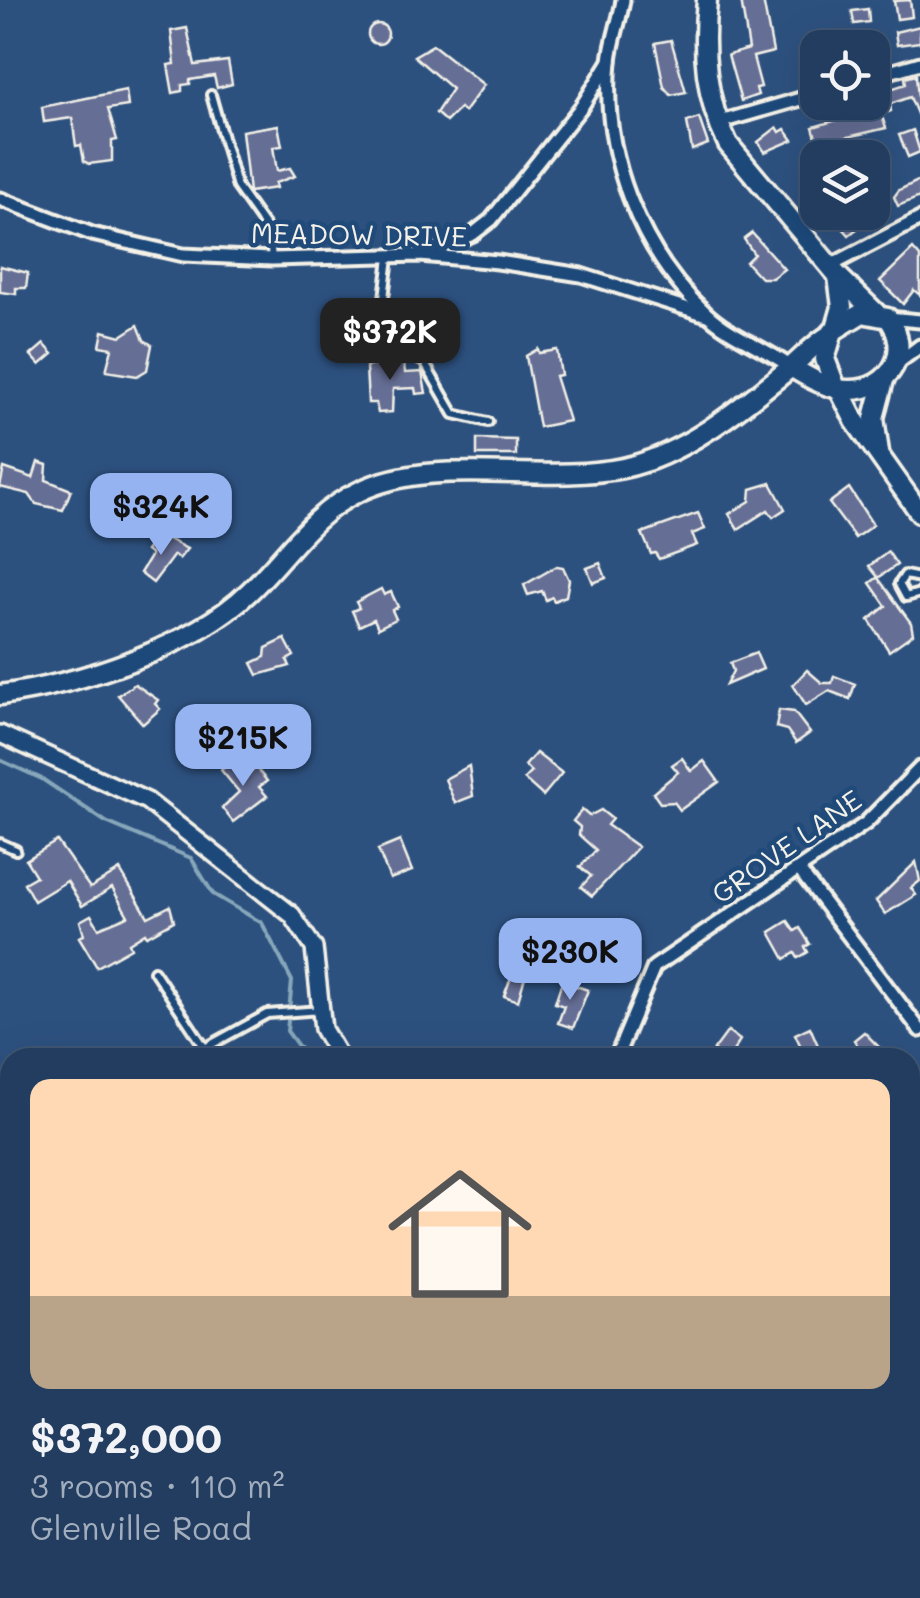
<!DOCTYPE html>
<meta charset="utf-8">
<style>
body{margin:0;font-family:Mali,sans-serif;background:#2e4868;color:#f1f3f6;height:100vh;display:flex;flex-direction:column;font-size:38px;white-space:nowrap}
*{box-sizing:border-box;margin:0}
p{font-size:32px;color:#a2aebd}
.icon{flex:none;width:55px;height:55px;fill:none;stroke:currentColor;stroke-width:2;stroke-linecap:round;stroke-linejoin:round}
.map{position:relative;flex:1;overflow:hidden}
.side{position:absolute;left:0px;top:1048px;width:920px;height:552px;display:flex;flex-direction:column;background:#223d5f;border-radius:30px 30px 0 0;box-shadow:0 10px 40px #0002,0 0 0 2px #3f5674}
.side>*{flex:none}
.tools{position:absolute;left:800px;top:30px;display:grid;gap:20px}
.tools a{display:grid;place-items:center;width:90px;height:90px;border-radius:20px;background:#223d5f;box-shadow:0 10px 40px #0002,0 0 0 2px #3f5674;font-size:50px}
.price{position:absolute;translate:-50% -85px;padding:0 22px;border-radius:20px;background:#95b2f1;color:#111;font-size:32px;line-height:65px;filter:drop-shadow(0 2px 5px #0008)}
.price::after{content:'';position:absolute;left:50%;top:60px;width:30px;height:22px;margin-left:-15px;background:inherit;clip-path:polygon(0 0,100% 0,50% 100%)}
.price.selected{background:#222;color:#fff}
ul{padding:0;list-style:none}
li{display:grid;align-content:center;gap:20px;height:530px;padding:0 30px}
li+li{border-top:2px solid #3f5674}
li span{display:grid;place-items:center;height:310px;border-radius:20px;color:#555}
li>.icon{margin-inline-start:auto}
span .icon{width:180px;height:180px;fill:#fffc;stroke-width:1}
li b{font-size:42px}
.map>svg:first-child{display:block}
</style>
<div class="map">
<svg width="920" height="1598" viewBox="0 0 920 1598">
<rect width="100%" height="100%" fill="#2d517f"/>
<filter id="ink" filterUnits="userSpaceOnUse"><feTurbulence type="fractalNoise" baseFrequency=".01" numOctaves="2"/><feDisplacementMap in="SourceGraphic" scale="20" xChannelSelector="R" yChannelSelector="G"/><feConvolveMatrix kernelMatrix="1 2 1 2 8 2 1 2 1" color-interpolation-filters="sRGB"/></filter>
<g filter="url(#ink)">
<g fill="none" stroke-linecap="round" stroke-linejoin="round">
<g stroke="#87a7ba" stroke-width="4">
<path d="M 0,760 L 42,779 L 106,822 L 191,858 L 213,894 L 262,923 L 292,981 L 287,1031 L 307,1058"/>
<path d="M 812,1590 L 813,1598"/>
</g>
</g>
<g fill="#656e95" stroke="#f4f1e8" stroke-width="2.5">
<path d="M 741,0 L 763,0 L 773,52 L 753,57 L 761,87 L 756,88 L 758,95 L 741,101 L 728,55 L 749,49 Z"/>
<path d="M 910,0 L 912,17 L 897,19 L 894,1 Z"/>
<path d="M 868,9 L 869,22 L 854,24 L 852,11 Z"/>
<circle cx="378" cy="34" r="10"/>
<path d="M 920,26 L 920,42 L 897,45 L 895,32 Z"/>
<path d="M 187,28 L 195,65 L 228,61 L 232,84 L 217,88 L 214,76 L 190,80 L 190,84 L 182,85 L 182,91 L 173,93 L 168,65 L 175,64 L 171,31 Z"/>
<path d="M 841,33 L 846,48 L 823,48 L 832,35 Z"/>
<path d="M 671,40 L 686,92 L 671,95 L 664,87 L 655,43 Z"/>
<path d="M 433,45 L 484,85 L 464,112 L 460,108 L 446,122 L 436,113 L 452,89 L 414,56 Z"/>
<path d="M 916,75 L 920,121 L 910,97 L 890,104 L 891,111 L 881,114 L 886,128 L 818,144 L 813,127 L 844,118 L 840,102 L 853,102 L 856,118 L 878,114 L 872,95 L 906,84 L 905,78 Z"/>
<path d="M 126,90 L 128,106 L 108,109 L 117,140 L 112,141 L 112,161 L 89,164 L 84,161 L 81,145 L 76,146 L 72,118 L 44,122 L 42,107 Z"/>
<path d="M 699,118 L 708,144 L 692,150 L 687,122 Z"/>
<path d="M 278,125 L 282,146 L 273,147 L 277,171 L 290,168 L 295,176 L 275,183 L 276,188 L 249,192 L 242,131 Z"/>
<path d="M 777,127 L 780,132 L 785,129 L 793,140 L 765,152 L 758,142 Z"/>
<path d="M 913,130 L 920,152 L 908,157 L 899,135 Z"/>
<path d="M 818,165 L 818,197 L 814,198 L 806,168 Z"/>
<path d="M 920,180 L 920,197 L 898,206 L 894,197 L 899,190 Z"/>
<path d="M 829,212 L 879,212 L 849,235 Z"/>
<path d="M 752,233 L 784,269 L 772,278 L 761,278 L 746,262 L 754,254 L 744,239 Z"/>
<path d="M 913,249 L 920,257 L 920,295 L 914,290 L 903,304 L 880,281 Z"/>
<path d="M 0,266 L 28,273 L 26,288 L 16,288 L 16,294 L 0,292 Z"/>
<path d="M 138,325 L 144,340 L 152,345 L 147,370 L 137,376 L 106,371 L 112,348 L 100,346 L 103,331 L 121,336 Z"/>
<path d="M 44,344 L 53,354 L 40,365 L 31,355 Z"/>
<path d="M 538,349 L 539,353 L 557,350 L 561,375 L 555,376 L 569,421 L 539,427 L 526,356 Z"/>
<path d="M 396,360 L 404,363 L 405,373 L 422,372 L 426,393 L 416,394 L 415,388 L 393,389 L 392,412 L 378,413 L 376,403 L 368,403 L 366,367 Z"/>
<path d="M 477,439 L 516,440 L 516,455 L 477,455 Z"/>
<path d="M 38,462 L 47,465 L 46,480 L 71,490 L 63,510 L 36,504 L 29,494 L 0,487 L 4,468 L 33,478 Z"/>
<path d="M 771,483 L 785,509 L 773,517 L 768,510 L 738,529 L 729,514 L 750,501 L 751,489 Z"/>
<path d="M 849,488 L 873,525 L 855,538 L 829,503 Z"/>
<path d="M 698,513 L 705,529 L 692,534 L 697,545 L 659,559 L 655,553 L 651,554 L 642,533 Z"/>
<path d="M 164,537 L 187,549 L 179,559 L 174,555 L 153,583 L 140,573 L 151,555 L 146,551 L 155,539 L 160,543 Z"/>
<path d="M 888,552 L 897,565 L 878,578 L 911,623 L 913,634 L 889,651 L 869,620 L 886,606 L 870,583 L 878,577 L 869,566 Z"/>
<path d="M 600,563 L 606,578 L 593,583 L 587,568 Z"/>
<path d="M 557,566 L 563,567 L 569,580 L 566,596 L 554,601 L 552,597 L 546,600 L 542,591 L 528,595 L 524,585 Z"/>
<path d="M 381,589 L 384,595 L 391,592 L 398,607 L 392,610 L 396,619 L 378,628 L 374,619 L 359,626 L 352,611 L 359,608 L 356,602 Z"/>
<path d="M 285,639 L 294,656 L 287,660 L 290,666 L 258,675 L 252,663 L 265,657 L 266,648 Z"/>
<path d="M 756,653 L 763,669 L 726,685 L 733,671 L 730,663 Z"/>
<path d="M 807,670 L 822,683 L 832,683 L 834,676 L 855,684 L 850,699 L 829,691 L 806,705 L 793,685 Z"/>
<path d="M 135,684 L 158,700 L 155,704 L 160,709 L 143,724 L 118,695 Z"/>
<path d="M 779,710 L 794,712 L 810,733 L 796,743 L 787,730 L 776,727 Z"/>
<path d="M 536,753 L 562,773 L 543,796 L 524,779 L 531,772 L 525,766 Z"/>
<path d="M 236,758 L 249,774 L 256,768 L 267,781 L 259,787 L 267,796 L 233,822 L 222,808 L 239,792 L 221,770 Z"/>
<path d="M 682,758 L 691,771 L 704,761 L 719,782 L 680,810 L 674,802 L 660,803 L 653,793 L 678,772 L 672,765 Z"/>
<path d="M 469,766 L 473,796 L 455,803 L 445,779 Z"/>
<path d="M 582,810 L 589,816 L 601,810 L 612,819 L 607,825 L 638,847 L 592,896 L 581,887 L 591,876 L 580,867 L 596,850 L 579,835 L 580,827 L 573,821 Z"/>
<path d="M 57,841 L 90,888 L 120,870 L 148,917 L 170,906 L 174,921 L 147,936 L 145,933 L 129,943 L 131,948 L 97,967 L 79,937 L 84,935 L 80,921 L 91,915 L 99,928 L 128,916 L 112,888 L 82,906 L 67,881 L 34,901 L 24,883 L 36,876 L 26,860 Z"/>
<path d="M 400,841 L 412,871 L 390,879 L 378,850 Z"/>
<path d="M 916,862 L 920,881 L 911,888 L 916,895 L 885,914 L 876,901 Z"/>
<path d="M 788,921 L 795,931 L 800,928 L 810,944 L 805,947 L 808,952 L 798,958 L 795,953 L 785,959 L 770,932 Z"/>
<path d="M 513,972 L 525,977 L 518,1001 L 504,996 Z"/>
<path d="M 562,981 L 588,990 L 573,1028 L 558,1023 L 564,1006 L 555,1003 Z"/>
<path d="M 810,1027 L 820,1050 L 824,1058 L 807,1058 L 804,1053 L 795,1034 Z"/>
<path d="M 728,1031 L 740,1040 L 729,1058 L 708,1058 Z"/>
<path d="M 864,1032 L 884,1052 L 878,1058 L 856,1058 L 862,1052 L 854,1040 Z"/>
<path d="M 10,1218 L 10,1261 L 0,1277 L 0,1235 Z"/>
<path d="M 910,1274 L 920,1298 L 920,1310 L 910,1314 Z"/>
<path d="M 910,1511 L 920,1524 L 920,1585 L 910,1576 Z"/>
</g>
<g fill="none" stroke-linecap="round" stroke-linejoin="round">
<g stroke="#f4f1e8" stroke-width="14">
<g id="service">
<path d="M 211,95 L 237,187 L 269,232 L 272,258"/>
<path d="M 389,257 L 380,331 L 384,342 L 424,362 L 454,414 L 488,422"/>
<path d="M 920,578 L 905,575 L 899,584 L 906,597 L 920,593"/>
<path d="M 0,843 L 16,850"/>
<path d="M 154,971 L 205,1048 L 267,1014 L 321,1010"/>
<path d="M 910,1583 L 920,1596"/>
<path d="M 357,1590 L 361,1595"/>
<path d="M 493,1590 L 498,1598"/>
<path d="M 860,1590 L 863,1598"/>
<path d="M 891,1597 L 892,1598"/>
<path d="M 284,1598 L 298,1590"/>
<path d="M 782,1598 L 792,1590"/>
</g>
</g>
<g stroke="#f4f1e8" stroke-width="19">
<g id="minor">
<path d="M 623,0 C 620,20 612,40 610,61 C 601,151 639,251 706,313 C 729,335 765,348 791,367"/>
<path d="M 872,77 L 920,63"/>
<path d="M 717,123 L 818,94"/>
<path d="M 0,199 L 92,234 L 183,255 L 272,259 L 420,255 L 498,262 L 581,275 L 707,315"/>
<path d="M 428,253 L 473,234 L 491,220 L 582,106 L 610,61"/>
<path d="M 830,266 L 920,219"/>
<path d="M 888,318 L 920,321"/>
<path d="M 895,365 L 920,346"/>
<path d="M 800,871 L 920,1030"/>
<path d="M 616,1058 L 654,967 L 866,823 L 920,768"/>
</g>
</g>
<g stroke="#f4f1e8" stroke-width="22">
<g id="tertiary">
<path d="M 0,734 L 147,801 L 292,915 L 314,948 L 323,1029 L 340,1058"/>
<path d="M 910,1441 L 920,1450"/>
</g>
</g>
<g stroke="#f4f1e8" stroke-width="25">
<g id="secondary">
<path d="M 707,0 C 702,50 705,99 728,144 L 838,276 L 876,313"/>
<path d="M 836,328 L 842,307 L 838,276"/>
<path d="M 791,367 C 809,378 829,390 850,390 C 891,390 913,350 888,318 L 862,313 L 833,331 L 825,359 L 836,388"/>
<path d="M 839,389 L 855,421 L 920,513"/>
<path d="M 879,452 L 874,418 L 884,380"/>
<path d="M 0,695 C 79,684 191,648 249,592 C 287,556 310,514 360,491 C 435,455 540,485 623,468 C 685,455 742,407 790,368 C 804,356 815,343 831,334"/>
</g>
</g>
<use href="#service" stroke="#1f4a7a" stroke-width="6"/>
<use href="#minor" stroke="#1f4a7a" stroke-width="11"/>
<use href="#tertiary" stroke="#1f4a7a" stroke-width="15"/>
<use href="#secondary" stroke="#1f4a7a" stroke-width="18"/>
</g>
</g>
<g text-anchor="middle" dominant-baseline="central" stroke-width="9" stroke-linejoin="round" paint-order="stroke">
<g font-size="28" fill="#f4f1e8" stroke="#1f4a7a">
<text transform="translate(359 234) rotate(1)">MEADOW DRIVE</text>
<text transform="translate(786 846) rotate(-35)">GROVE LANE</text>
</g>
</g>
</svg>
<div class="tools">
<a><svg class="icon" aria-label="locate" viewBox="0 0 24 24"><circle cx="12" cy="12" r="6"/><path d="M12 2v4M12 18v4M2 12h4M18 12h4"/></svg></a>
<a><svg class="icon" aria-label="layers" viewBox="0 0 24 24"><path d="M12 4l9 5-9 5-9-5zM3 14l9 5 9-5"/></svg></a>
</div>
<b class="price selected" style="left:390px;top:383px">$372K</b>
<b class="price" style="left:161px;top:558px">$324K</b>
<b class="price" style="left:243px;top:789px">$215K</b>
<b class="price" style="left:570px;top:1003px">$230K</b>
<section class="side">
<ul>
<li><span style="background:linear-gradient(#ffd9b3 70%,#b9a48a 0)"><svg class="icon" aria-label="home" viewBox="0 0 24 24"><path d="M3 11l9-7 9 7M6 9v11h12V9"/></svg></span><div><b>$372,000</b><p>3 rooms · 110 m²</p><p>Glenville Road</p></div></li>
</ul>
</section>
</div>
